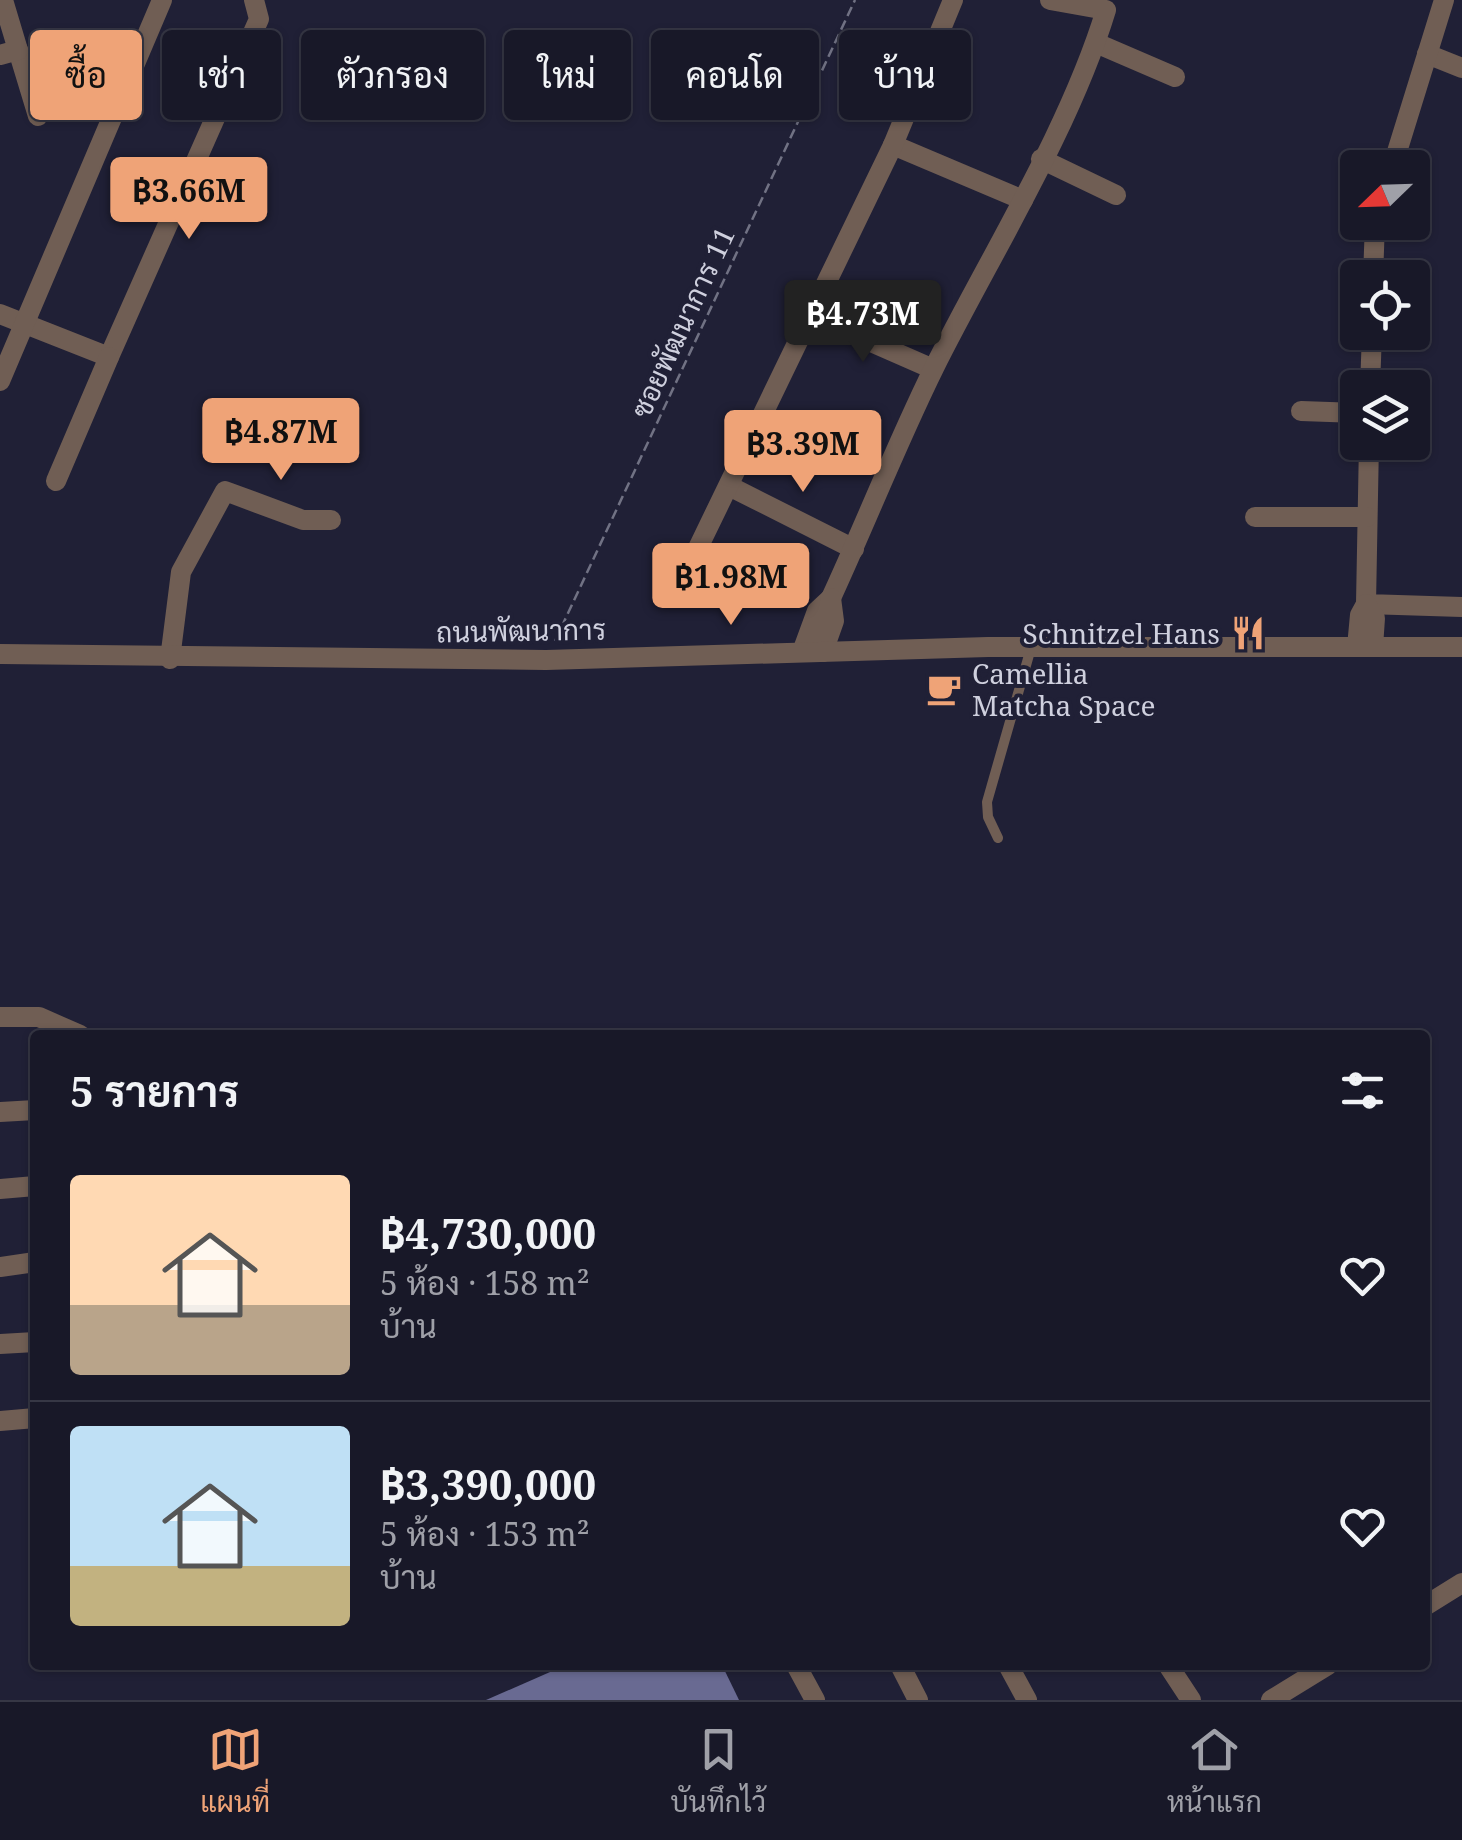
<!DOCTYPE html>
<html lang="th">
<meta charset="utf-8">
<style>
body{margin:0;font-family:"Noto Serif",Sarabun,serif;background:#252534;color:#f1f3f6;height:100vh;display:flex;flex-direction:column;font-size:38px;white-space:nowrap}
*{box-sizing:border-box;margin:0}
p{font-size:32px;color:#9fa0a8}
.icon{flex:none;width:55px;height:55px;fill:none;stroke:currentColor;stroke-width:2;stroke-linecap:round;stroke-linejoin:round}
.map{position:relative;flex:1;overflow:hidden}
.drawer{position:absolute;left:30px;top:1030px;width:1400px;height:640px;display:flex;flex-direction:column;background:#181828;border-radius:10px;box-shadow:0 2px 8px #0004,0 0 0 2px #363745}
.drawer>*{flex:none}
.top-card{position:absolute;left:30px;top:30px;width:1402px;height:90px;display:flex;gap:20px}
.needle{width:65px;rotate:247deg}
.buttons{position:absolute;left:1340px;top:150px;display:grid;gap:20px}
.buttons a{display:grid;place-items:center;width:90px;height:90px;border-radius:10px;background:#181828;box-shadow:0 2px 8px #0004,0 0 0 2px #363745;font-size:50px}
.price{position:absolute;translate:-50% -85px;padding:0 22px;border-radius:10px;background:#efa377;color:#111;font-size:32px;line-height:65px;filter:drop-shadow(0 2px 5px #0008)}
.price::after{content:'';position:absolute;left:50%;top:60px;width:30px;height:22px;margin-left:-15px;background:inherit;clip-path:polygon(0 0,100% 0,50% 100%)}
.price.selected{background:#222;color:#fff}
ul{padding:0;list-style:none}
li{display:flex;align-items:center;gap:30px;height:250px;padding:0 40px}
li+li{border-top:2px solid #363745}
li span{display:grid;place-items:center;flex:none;width:280px;height:200px;border-radius:10px;color:#555}
li>.icon{margin-inline-start:auto}
span .icon{width:120px;height:120px;fill:#fffc;stroke-width:1}
li b{font-size:42px}
h2{display:flex;justify-content:space-between;align-items:center;height:120px;padding:0 40px;font-size:42px}
.tag{padding:0 35px;border-radius:10px;background:#181828;box-shadow:0 2px 8px #0004,0 0 0 2px #363745;font-size:35px;line-height:90px}
.tag.selected{background:#efa377;color:#111}
.dock{display:flex;justify-content:space-around;align-items:center;height:140px;border-top:2px solid #363745;background:#181828;font-size:28px;color:#9fa0a8}
.dock a{display:grid;justify-items:center;gap:5px}
.dock .selected{color:#efa377}
.map>svg:first-child{display:block}
</style>
<div class="map">
<svg width="1462" height="1700" viewBox="0 0 1462 1700">
<rect width="100%" height="100%" fill="#202036"/>
<path fill="#696a92" d="M 566,1665 L 722,1665 L 739,1700 L 486,1700 Z"/>
<g fill="none" stroke-linecap="round" stroke-linejoin="round">
<path stroke="#717284" stroke-width="2.5" stroke-dasharray="10 5" stroke-linecap="butt" d="M 555,641 L 855,0"/>
<path stroke="#705e54" stroke-width="10" d="M 998,838 L 988,817 L 987,802 L 1031,648"/>
<g stroke="#705e54" stroke-width="20">
<path d="M 1096,43 L 1175,77"/>
<path d="M 18,50 L 38,116"/>
<path d="M 1427,54 L 1462,68"/>
<path d="M 0,55 L 18,50 L 3,0"/>
<path d="M 893,145 L 1023,200"/>
<path d="M 1041,159 L 1116,195"/>
<path d="M 1392,168 L 1444,0"/>
<path d="M 1373,278 L 1375,222"/>
<path d="M 0,314 L 109,357 L 259,19 L 254,0"/>
<path d="M 812,316 L 933,369"/>
<path d="M 0,381 L 162,0"/>
<path d="M 1370,388 L 1372,332"/>
<path d="M 1301,411 L 1358,413"/>
<path d="M 1369,442 L 1366,604 L 1462,607"/>
<path d="M 56,481 L 109,357"/>
<path d="M 729,486 L 854,549"/>
<path d="M 1255,517 L 1367,517"/>
<path d="M 698,548 L 893,145 L 953,0"/>
<path d="M 831,598 C 866,522 897,443 934,368 C 991,254 1069,131 1106,10 L 1050,0"/>
<path d="M 1357,647 L 1360,615 L 1366,604 L 1375,618 L 1373,647"/>
<path d="M 802,652 L 817,611 L 831,598 L 834,621 L 823,652"/>
<path d="M 170,659 L 181,572 L 225,491 L 303,520 L 331,520"/>
<path d="M 0,1017 L 39,1017 L 80,1035"/>
<path d="M 0,1112 L 35,1110"/>
<path d="M 0,1189 L 35,1186"/>
<path d="M 0,1267 L 35,1262"/>
<path d="M 0,1344 L 35,1342"/>
<path d="M 0,1421 L 35,1418"/>
<path d="M 1425,1606 L 1462,1583"/>
<path d="M 796,1665 L 815,1700"/>
<path d="M 900,1665 L 918,1700"/>
<path d="M 1008,1665 L 1027,1700"/>
<path d="M 1168,1665 L 1191,1700"/>
<path d="M 1271,1700 L 1328,1665"/>
</g>
<path stroke="#705e54" stroke-width="20" d="M 0,654 L 546,660 L 988,647 L 1462,647"/>
</g>
<defs>
<g id="restaurant-bare" transform="scale(2.7)"><path d="M-5-6h1v4h1v-4h1v4h1v-4h1v5L-1.5 .5V6h-2V.5L-5-1ZM5-6V6H3V1.5H1.5Q1.5-4 5-6Z" fill="#efa377" stroke="#202036" stroke-width="2.5" paint-order="stroke"/></g>
<g id="cafe-bare" transform="scale(2.7)"><path d="M-5.5-4.5H6V0H3Q3 3.5 0 3.5H-2.5Q-5.5 3.5-5.5 0ZM3-3.2v2h1.7v-2ZM-6 4.5H4V6H-6Z" fill="#efa377" stroke="#202036" stroke-width="2.5" paint-order="stroke"/></g>
</defs>
<g fill-rule="evenodd">
<use href="#restaurant-bare" x="1248" y="633"/>
<use href="#cafe-bare" x="944" y="689"/>
</g>
<g text-anchor="middle" dominant-baseline="central" stroke-width="8" stroke-linejoin="round" paint-order="stroke">
<g font-size="28" fill="#cfd0de" stroke="#202036">
<text transform="translate(682 322) rotate(-65)">ซอยพัฒนาการ 11</text>
<text transform="translate(521 630) rotate(-1)">ถนนพัฒนาการ</text>
</g>
<g font-size="28" fill="#cfd0de" stroke="#202036" text-anchor="end">
<text x="1220" y="633">Schnitzel Hans</text>
<text x="972" y="673" text-anchor="start">Camellia<tspan x="972" dy="32">Matcha Space</tspan></text>
</g>
</g>
</svg>
<div class="buttons">
<a><svg class="needle" viewBox="-14 -14 28 28"><path d="M0-13l5 13h-10z" fill="#e53935"/><path d="M0 13l5-13h-10z" fill="#9fa0a8"/></svg></a>
<a><svg class="icon" aria-label="locate" viewBox="0 0 24 24"><circle cx="12" cy="12" r="6"/><path d="M12 2v4M12 18v4M2 12h4M18 12h4"/></svg></a>
<a><svg class="icon" aria-label="layers" viewBox="0 0 24 24"><path d="M12 4l9 5-9 5-9-5zM3 14l9 5 9-5"/></svg></a>
</div>
<b class="price" style="left:189px;top:242px">฿3.66M</b>
<b class="price selected" style="left:863px;top:365px">฿4.73M</b>
<b class="price" style="left:281px;top:483px">฿4.87M</b>
<b class="price" style="left:803px;top:495px">฿3.39M</b>
<b class="price" style="left:731px;top:628px">฿1.98M</b>
<div class="top-card">
<a class="tag selected">ซื้อ</a>
<a class="tag">เช่า</a>
<a class="tag">ตัวกรอง</a>
<a class="tag">ใหม่</a>
<a class="tag">คอนโด</a>
<a class="tag">บ้าน</a>
</div>
<section class="drawer">
<h2>5 รายการ<svg class="icon" aria-label="filters" viewBox="0 0 24 24"><path d="M4 7h16M4 17h16"/><circle cx="9" cy="7" r="2"/><circle cx="15" cy="17" r="2"/></svg></h2>
<ul>
<li><span style="background:linear-gradient(#ffd9b3 65%,#b9a48a 0)"><svg class="icon" aria-label="home" viewBox="0 0 24 24"><path d="M3 11l9-7 9 7M6 9v11h12V9"/></svg></span><div><b>฿4,730,000</b><p>5 ห้อง · 158 m²</p><p>บ้าน</p></div><svg class="icon" aria-label="heart" viewBox="0 0 24 24"><path d="M12 20l-8-8c-3-5 5-10 8-4 3-6 11-1 8 4z"/></svg></li>
<li><span style="background:linear-gradient(#bfe0f5 70%,#c2b280 0)"><svg class="icon" aria-label="home" viewBox="0 0 24 24"><path d="M3 11l9-7 9 7M6 9v11h12V9"/></svg></span><div><b>฿3,390,000</b><p>5 ห้อง · 153 m²</p><p>บ้าน</p></div><svg class="icon" aria-label="heart" viewBox="0 0 24 24"><path d="M12 20l-8-8c-3-5 5-10 8-4 3-6 11-1 8 4z"/></svg></li>
</ul>
</section>
</div>
<nav class="dock">
<a class="selected"><svg class="icon" aria-label="map" viewBox="0 0 24 24"><path d="M3 6l6-2 6 2 6-2v14l-6 2-6-2-6 2zM9 4v14M15 6v14"/></svg>แผนที่</a>
<a><svg class="icon" aria-label="saved" viewBox="0 0 24 24"><path d="M7 4h10v16l-5-4-5 4z"/></svg>บันทึกไว้</a>
<a><svg class="icon" aria-label="home" viewBox="0 0 24 24"><path d="M3 11l9-7 9 7M6 9v11h12V9"/></svg>หน้าแรก</a>
</nav>
